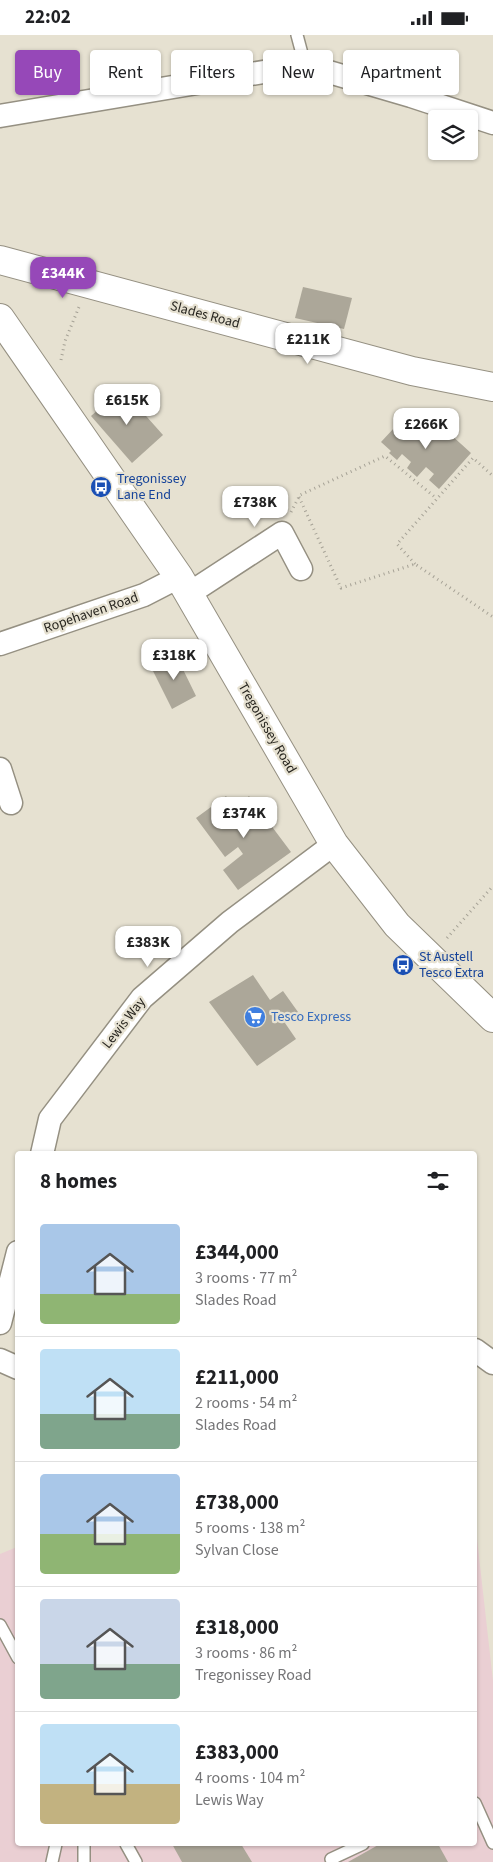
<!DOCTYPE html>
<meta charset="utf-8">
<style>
body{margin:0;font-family:"Source Sans 3",sans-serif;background:#f2f2f2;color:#202124;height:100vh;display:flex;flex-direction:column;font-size:19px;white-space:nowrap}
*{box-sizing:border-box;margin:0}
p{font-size:16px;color:#757577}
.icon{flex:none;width:28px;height:28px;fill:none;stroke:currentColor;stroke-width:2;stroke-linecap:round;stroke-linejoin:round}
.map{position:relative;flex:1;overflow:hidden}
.sheet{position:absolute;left:15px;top:1116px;width:462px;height:695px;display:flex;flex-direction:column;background:#fff;border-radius:5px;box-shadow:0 1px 4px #0004}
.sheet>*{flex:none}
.banner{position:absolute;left:15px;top:15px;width:464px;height:45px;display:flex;gap:10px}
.buttons{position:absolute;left:428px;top:75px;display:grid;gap:10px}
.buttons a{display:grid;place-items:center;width:50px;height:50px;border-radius:5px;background:#fff;box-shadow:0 1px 4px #0004;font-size:25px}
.price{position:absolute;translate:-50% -42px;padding:0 11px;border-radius:10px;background:#fff;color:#222;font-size:16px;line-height:32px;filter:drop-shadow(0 1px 2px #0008)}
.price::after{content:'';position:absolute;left:50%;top:30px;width:15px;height:11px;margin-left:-8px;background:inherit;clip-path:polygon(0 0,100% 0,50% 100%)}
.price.current{background:#9648b8;color:#fff}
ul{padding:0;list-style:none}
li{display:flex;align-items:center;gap:15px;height:125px;padding:0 25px}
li+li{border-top:1px solid #e0e0e0}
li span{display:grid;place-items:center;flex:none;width:140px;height:100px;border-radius:5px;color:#555}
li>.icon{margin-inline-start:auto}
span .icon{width:60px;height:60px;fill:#fffc;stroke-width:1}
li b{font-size:21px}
h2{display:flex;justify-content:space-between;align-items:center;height:60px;padding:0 25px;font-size:21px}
.tag{padding:0 18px;border-radius:5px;background:#fff;box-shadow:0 1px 4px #0004;font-size:18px;line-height:45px}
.tag.current{background:#9648b8;color:#fff}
.status{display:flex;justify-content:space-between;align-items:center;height:35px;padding:0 25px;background:#fff;direction:ltr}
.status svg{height:14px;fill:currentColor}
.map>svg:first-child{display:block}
</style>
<div class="status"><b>22:02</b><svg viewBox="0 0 49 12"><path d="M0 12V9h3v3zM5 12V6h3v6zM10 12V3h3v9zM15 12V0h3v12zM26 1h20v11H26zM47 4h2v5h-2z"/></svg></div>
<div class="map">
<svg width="493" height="1827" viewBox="0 0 493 1827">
<rect width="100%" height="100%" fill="#e6e1d1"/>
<path fill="#eacfd3" d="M 475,1486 L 493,1646 L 493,1827 L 0,1827 L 0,1519 L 17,1512 L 18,1809 L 475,1809 Z"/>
<g fill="#aca799">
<path d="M 303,252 L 352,263 L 344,294 L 295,283 Z"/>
<path d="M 122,354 L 163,400 L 132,428 L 91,381 Z"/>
<path d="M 408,378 L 425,394 L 428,390 L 445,405 L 450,399 L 471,418 L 439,454 L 429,445 L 434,439 L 426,432 L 417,442 L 407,433 L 411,427 L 402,419 L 397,425 L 389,418 L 391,416 L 381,407 Z"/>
<path d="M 174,616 L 196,661 L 172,674 L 153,636 L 160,631 L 156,625 Z"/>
<path d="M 226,761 L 235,773 L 249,761 L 291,817 L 238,855 L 223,835 L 243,819 L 238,812 L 225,822 L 196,783 Z"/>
<path d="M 253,940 L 270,965 L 283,956 L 298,977 L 285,988 L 296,1004 L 257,1031 L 209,967 Z"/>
<path d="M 172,1809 L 241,1809 L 252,1827 L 182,1827 Z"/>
<path d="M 380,1809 L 438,1809 L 448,1827 L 348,1827 Z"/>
</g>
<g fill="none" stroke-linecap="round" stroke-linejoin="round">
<g stroke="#959082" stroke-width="14">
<g id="service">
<path d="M 297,0 L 305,30"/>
<path d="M 0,1590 L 18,1623"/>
<path d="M 475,1768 L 493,1808"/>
<path d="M 126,1809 L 136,1827"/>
<path d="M 52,1827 L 56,1809"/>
<path d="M 84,1827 L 84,1809"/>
<path d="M 333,1827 L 331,1824 L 363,1809"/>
</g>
</g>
<g stroke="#959082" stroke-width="25">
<g id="minor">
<path d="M 0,81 L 305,30 L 411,61 L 493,88"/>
<path d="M 190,558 L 282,498 L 301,534"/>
<path d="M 0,609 L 144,560 L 179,542"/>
<path d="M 0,734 L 11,768"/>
<path d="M 42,1119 L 50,1084 L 142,963 L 230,887 L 334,809"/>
<path d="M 0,1288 L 18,1217"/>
<path d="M 475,1315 L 493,1328"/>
<path d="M 0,1325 L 18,1333"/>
</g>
</g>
<g stroke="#959082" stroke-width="30">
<g id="tertiary">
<path d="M 0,225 L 412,336 L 493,352"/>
<path d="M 0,283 L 179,542 L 334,809 L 397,890 L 493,983"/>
</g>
</g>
<g stroke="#a6a296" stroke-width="3" stroke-dasharray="1 4" stroke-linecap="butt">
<path d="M 61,325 L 65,306 L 79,272"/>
<path d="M 299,462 L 341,553 L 415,529 L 493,582"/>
<path d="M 291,477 L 300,460 L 385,421 L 436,463"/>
<path d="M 415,529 L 397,509 L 473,423 L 493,441"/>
<path d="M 447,903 L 493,851"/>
</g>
<use href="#service" stroke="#fff" stroke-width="11"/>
<use href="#minor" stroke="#fff" stroke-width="22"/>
<use href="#tertiary" stroke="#fff" stroke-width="28"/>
</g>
<defs>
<g id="bus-disc" transform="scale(1.125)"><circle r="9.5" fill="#1a4fb4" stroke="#e6e1d1"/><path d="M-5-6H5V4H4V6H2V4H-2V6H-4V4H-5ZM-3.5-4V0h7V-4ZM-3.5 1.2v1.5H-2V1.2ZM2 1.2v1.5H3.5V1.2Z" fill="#fff"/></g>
<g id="supermarket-disc" transform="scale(1.125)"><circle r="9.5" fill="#3f7fe0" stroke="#e6e1d1"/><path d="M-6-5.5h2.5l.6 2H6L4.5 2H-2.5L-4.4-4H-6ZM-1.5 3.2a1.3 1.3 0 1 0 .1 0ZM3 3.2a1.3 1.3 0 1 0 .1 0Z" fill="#fff"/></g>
</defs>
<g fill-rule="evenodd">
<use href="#bus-disc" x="101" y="452"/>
<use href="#bus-disc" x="403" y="930"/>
<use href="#supermarket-disc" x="255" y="982"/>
</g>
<g text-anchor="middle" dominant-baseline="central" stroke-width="4.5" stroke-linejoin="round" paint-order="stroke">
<g font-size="14" fill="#27251f" stroke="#e6e1d1">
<text transform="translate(205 280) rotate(15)">Slades Road</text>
<text transform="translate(91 578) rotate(-19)">Ropehaven Road</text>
<text transform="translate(267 693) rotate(60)">Tregonissey Road</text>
<text transform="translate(124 988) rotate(-52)">Lewis Way</text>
</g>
<g font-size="14" fill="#164399" stroke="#e6e1d1" text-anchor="start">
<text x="117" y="444">Tregonissey<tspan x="117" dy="16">Lane End</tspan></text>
<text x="419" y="922">St Austell<tspan x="419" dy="16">Tesco Extra</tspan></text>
</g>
<g font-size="14" fill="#366cbe" stroke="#e6e1d1" text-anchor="start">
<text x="271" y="982">Tesco Express</text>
</g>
</g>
</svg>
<div class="buttons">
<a><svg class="icon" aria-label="layers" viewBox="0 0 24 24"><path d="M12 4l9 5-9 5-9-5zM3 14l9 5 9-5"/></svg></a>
</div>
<b class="price current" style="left:63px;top:264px">£344K</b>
<b class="price" style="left:308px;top:330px">£211K</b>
<b class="price" style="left:127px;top:391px">£615K</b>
<b class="price" style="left:426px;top:415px">£266K</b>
<b class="price" style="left:255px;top:493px">£738K</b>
<b class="price" style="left:174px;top:646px">£318K</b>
<b class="price" style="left:244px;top:804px">£374K</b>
<b class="price" style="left:148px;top:933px">£383K</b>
<div class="banner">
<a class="tag current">Buy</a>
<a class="tag">Rent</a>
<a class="tag">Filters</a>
<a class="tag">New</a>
<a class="tag">Apartment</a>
</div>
<section class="sheet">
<h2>8 homes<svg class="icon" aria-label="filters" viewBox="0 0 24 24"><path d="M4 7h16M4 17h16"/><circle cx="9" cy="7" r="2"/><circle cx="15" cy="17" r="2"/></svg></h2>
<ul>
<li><span style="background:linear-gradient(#a9c7e8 70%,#8fb573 0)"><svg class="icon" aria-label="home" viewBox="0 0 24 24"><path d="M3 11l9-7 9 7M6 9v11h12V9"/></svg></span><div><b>£344,000</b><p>3 rooms · 77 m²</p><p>Slades Road</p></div></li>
<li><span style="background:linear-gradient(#bfe0f5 65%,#7fa58c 0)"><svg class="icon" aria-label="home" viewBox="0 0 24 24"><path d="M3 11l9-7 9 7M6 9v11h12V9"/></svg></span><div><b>£211,000</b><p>2 rooms · 54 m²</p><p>Slades Road</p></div></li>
<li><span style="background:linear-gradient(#a9c7e8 60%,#8fb573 0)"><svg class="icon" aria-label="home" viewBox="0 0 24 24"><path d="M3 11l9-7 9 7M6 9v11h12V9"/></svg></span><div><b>£738,000</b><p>5 rooms · 138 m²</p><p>Sylvan Close</p></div></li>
<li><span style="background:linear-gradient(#c9d6e8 65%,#7fa58c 0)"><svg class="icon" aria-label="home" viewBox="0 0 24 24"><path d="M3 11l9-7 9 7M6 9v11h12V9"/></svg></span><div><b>£318,000</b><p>3 rooms · 86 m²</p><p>Tregonissey Road</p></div></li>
<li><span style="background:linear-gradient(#bfe0f5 60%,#c2b280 0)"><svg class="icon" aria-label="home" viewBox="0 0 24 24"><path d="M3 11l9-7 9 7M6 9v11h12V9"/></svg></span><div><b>£383,000</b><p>4 rooms · 104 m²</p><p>Lewis Way</p></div></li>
</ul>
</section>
</div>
